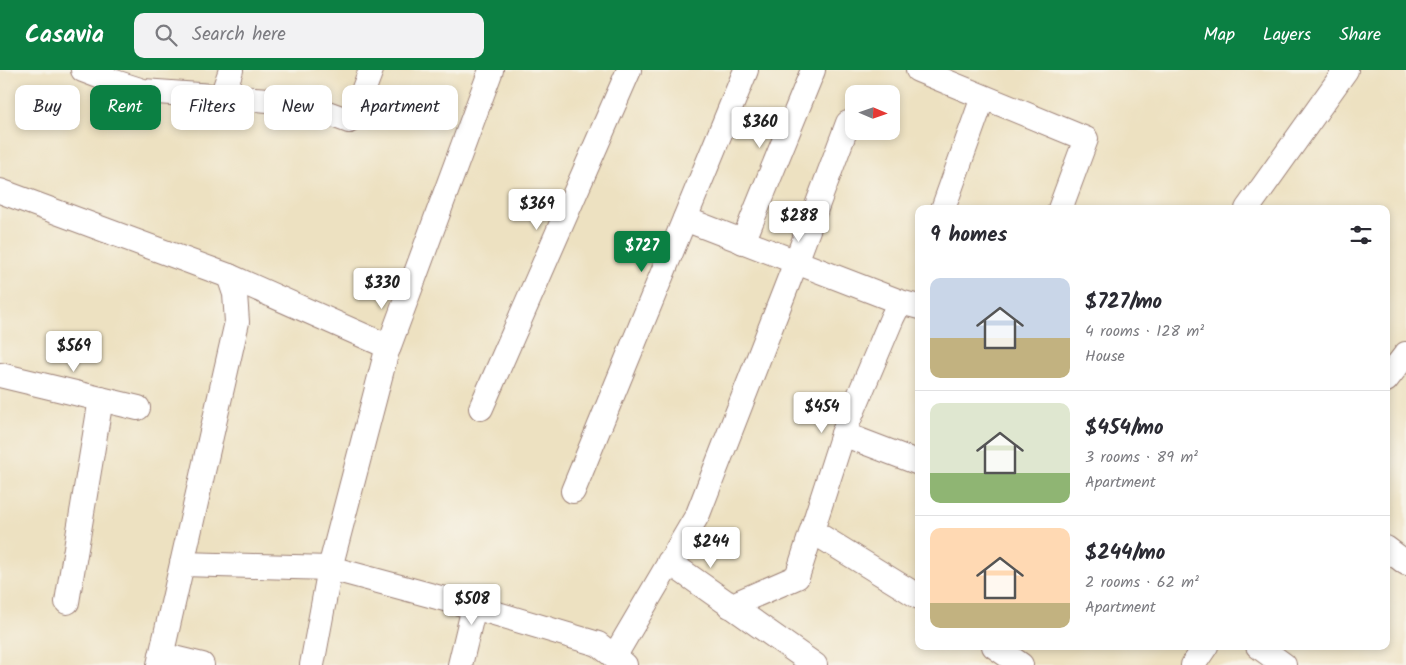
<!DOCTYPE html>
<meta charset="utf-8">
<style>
body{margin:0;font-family:Kalam,sans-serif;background:#f2f2f3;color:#2b2b33;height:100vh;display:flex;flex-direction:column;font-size:19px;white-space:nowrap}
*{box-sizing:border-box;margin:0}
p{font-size:16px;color:#7c7c81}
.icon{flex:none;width:28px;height:28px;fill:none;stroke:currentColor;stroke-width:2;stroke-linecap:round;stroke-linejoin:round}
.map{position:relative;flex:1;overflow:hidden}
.side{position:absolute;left:915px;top:135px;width:475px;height:445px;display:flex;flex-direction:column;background:#fff;border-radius:10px;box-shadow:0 2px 8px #0003}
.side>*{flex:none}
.hud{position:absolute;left:15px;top:15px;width:475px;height:45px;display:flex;gap:10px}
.needle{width:32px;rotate:92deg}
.tools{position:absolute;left:845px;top:15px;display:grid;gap:10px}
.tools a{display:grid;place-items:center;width:55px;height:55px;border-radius:10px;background:#fff;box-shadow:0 2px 8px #0003;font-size:25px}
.price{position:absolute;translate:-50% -42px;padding:0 11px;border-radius:5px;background:#fff;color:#222;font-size:16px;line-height:32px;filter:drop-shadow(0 1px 2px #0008)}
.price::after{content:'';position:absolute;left:50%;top:30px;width:15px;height:11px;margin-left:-8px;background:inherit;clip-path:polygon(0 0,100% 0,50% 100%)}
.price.active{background:#0b8043;color:#fff}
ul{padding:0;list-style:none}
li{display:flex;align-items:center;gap:15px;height:125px;padding:0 15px}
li+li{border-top:1px solid #e1e1e2}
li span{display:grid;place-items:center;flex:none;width:140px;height:100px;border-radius:10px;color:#555}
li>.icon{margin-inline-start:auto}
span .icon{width:60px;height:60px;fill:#fffc;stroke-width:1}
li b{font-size:21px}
h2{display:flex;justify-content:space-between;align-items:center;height:60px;padding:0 15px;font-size:21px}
.chip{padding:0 18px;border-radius:10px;background:#fff;box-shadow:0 2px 8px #0003;font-size:18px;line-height:45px}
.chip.active{background:#0b8043;color:#fff}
header{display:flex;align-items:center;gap:30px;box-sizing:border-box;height:70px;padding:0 25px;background:#0b8043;color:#fff}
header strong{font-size:24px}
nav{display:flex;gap:28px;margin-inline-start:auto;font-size:18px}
.search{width:350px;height:45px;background:#f2f2f3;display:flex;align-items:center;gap:12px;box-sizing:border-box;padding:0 18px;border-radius:10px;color:#7c7c81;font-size:19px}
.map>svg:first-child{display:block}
</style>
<header>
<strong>Casavia</strong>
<div class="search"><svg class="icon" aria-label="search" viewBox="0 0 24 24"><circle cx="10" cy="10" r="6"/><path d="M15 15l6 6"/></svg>Search here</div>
<nav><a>Map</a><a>Layers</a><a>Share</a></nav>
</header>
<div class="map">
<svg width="1406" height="595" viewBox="0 0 1406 595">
<rect width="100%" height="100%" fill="#f7f3e8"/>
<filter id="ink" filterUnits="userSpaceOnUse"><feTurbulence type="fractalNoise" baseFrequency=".02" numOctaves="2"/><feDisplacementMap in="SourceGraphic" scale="10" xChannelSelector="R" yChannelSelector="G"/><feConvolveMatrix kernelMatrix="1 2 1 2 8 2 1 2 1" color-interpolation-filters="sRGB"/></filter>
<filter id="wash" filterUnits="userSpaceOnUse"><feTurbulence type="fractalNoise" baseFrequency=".0096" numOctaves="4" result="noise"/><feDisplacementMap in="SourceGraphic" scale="20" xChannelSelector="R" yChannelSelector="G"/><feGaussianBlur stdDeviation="1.12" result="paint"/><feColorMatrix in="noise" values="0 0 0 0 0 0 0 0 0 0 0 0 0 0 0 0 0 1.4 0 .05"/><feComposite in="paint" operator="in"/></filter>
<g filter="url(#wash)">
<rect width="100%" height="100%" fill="#ede1c1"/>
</g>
<g filter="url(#ink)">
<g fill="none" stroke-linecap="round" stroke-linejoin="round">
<g stroke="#9c8076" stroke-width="26">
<g id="street">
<path d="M 83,0 L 112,11 L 143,21 L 282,31 L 303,34 L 349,51 L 353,48 L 371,0"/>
<path d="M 918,0 L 1086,69 L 1060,139"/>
<path d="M 222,26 L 231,0"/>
<path d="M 0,121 L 229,206 L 389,277"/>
<path d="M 943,139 L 983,27"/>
<path d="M 1247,139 L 1346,0"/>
<path d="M 685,149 L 900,232"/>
<path d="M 743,172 L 813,0"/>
<path d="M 0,305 L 138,338"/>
<path d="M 1386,310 L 1406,284"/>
<path d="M 481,338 L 629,0"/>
<path d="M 843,364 L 919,393"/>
<path d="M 573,421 L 746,0"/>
<path d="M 812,461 L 919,527"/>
<path d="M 1386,478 L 1406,493"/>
<path d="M 669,492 L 815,595"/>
<path d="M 182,494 L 330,498 L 474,537 L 598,574 L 625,595"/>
<path d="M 67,532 L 101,329"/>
<path d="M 730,536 L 797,507 L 843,364 L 892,248 L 900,232 L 919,237"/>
<path d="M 994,576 L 1021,595"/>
<path d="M 1258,576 L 1284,595"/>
<path d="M 161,585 L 202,595"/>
<path d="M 614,587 L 698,444 L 796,192 L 848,53"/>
<path d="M 159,595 L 237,252 L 235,224 L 229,206"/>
<path d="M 312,595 L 330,498 L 386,284 L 491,0"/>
<path d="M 460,595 L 474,537"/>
<path d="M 1193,595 L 1206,576"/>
</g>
</g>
<use href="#street" stroke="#fff" stroke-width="24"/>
</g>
</g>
</svg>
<div class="tools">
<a><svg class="needle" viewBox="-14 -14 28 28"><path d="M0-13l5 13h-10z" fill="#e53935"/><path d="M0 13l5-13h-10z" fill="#7c7c81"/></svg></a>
</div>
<b class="price" style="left:760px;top:79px">$360</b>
<b class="price" style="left:537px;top:161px">$369</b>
<b class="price" style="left:799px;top:173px">$288</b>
<b class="price active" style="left:642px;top:203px">$727</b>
<b class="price" style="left:382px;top:240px">$330</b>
<b class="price" style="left:74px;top:303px">$569</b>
<b class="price" style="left:822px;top:364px">$454</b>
<b class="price" style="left:711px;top:499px">$244</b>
<b class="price" style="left:472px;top:556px">$508</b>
<div class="hud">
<a class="chip">Buy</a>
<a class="chip active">Rent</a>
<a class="chip">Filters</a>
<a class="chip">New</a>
<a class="chip">Apartment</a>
</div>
<section class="side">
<h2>9 homes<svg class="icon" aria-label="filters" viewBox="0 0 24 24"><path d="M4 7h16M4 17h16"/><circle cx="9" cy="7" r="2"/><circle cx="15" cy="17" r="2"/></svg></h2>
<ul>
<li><span style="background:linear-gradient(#c9d6e8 60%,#c2b280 0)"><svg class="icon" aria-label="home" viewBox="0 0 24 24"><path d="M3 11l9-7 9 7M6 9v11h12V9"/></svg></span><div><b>$727/mo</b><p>4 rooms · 128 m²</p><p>House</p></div></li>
<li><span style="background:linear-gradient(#dfe7d0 70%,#8fb573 0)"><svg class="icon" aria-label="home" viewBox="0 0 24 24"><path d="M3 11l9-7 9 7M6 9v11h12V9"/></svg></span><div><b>$454/mo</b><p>3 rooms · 89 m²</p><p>Apartment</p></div></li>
<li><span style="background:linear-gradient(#ffd9b3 75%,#c2b280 0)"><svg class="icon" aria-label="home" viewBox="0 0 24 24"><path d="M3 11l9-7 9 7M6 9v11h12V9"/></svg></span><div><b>$244/mo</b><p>2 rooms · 62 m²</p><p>Apartment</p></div></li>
</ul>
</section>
</div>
